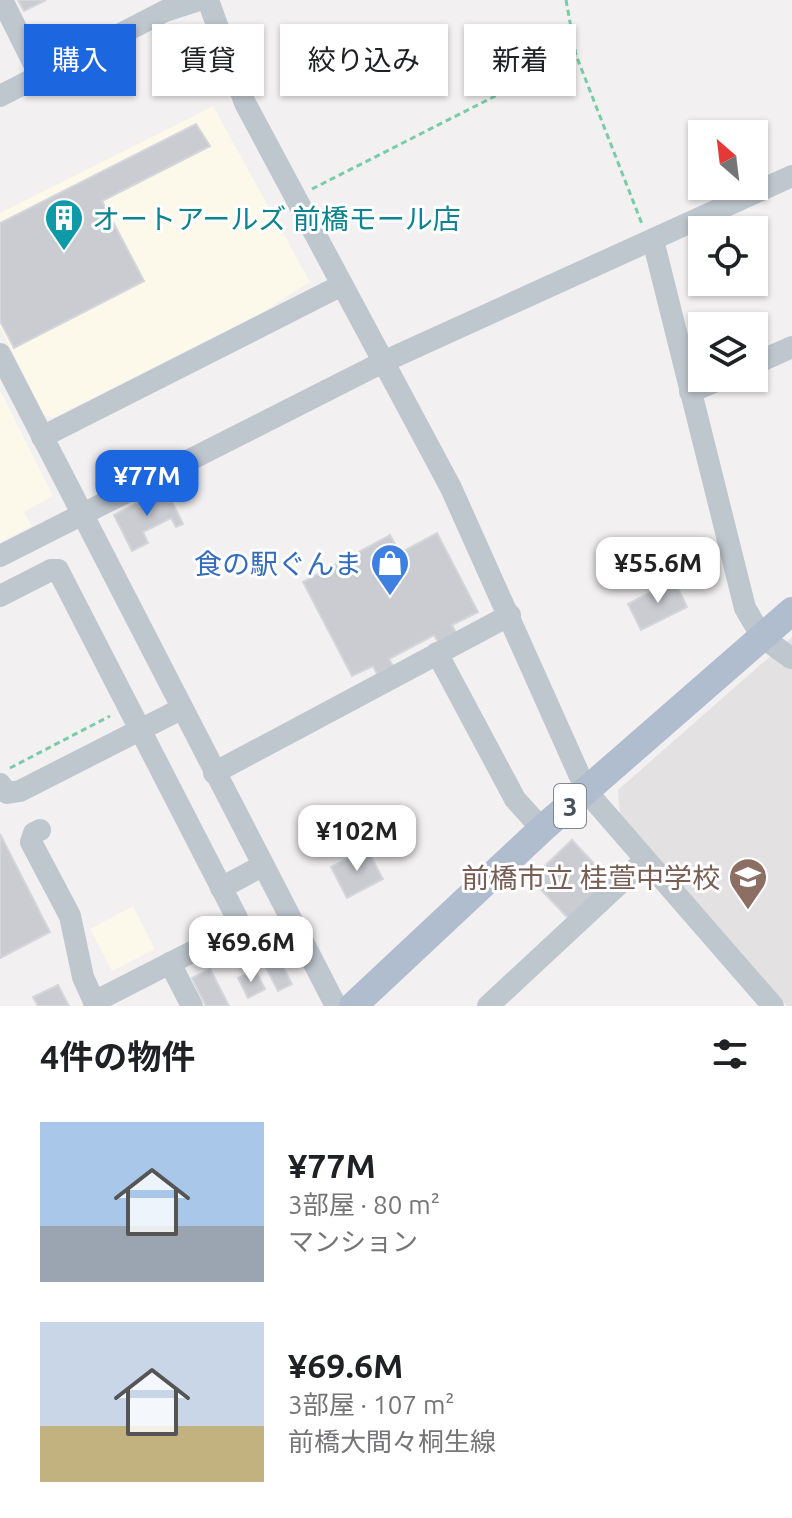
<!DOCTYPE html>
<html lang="ja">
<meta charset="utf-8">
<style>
body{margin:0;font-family:Ubuntu,"Noto Sans JP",sans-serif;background:#f6f6f6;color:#202124;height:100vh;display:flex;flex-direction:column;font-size:30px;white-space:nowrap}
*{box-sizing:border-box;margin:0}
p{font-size:26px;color:#757577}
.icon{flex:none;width:44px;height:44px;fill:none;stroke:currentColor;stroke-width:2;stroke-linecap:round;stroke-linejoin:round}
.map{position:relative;height:1006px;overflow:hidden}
.side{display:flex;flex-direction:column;background:#fff;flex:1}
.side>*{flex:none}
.hud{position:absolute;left:24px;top:24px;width:744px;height:72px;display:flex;gap:16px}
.needle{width:52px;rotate:332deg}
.fabs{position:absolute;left:688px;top:120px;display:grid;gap:16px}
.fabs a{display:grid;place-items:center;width:80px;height:80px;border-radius:0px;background:#fff;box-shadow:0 2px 6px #0004;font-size:40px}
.price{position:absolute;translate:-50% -68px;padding:0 18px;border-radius:16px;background:#fff;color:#222;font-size:26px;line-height:52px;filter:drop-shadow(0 2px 4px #0008)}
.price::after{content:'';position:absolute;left:50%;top:48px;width:24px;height:18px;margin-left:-12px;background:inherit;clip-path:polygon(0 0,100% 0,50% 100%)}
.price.on{background:#1c66e0;color:#fff}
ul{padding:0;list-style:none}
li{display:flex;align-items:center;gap:24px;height:200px;padding:0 40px}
li span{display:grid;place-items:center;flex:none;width:224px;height:160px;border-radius:0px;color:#555}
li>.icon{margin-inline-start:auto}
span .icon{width:96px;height:96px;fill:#fffc;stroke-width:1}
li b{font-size:34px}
h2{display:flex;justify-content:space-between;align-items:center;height:96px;padding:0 40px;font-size:34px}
.chip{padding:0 28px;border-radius:0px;background:#fff;box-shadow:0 2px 6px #0004;font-size:28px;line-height:72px}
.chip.on{background:#1c66e0;color:#fff}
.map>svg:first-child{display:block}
</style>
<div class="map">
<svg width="792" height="1006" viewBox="0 0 792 1006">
<rect width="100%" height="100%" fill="#f2f0f0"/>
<g fill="#fcf8ea">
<path d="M 213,106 L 310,282 L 261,313 L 53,418 L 44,415 L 0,327 L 0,213 Z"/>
<path d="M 0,390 L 53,496 L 24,512 L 32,526 L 0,542 Z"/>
<path d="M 133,906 L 155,949 L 112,971 L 90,929 Z"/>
</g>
<path fill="#e3e1e2" d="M 792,637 L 792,1006 L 787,1006 L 620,816 L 618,790 Z"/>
<g fill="#caccd2" stroke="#d4d6db" stroke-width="2">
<path d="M 18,0 L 46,0 L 24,11 Z"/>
<path d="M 196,124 L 210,146 L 102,201 L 144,281 L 14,348 L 0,321 L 0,223 Z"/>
<path d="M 166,489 L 183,524 L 176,527 L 171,518 L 143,532 L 148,543 L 132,551 L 114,515 Z"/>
<path d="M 437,533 L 478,612 L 452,625 L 456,633 L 438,642 L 434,635 L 389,659 L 393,666 L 377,674 L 373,666 L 352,676 L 303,582 L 390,535 L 400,553 Z"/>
<path d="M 674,580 L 687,607 L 641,630 L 628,604 Z"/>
<path d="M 0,834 L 50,932 L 0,958 Z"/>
<path d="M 572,840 L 610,881 L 569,919 L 531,879 Z"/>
<path d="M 367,849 L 383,879 L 347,898 L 331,867 Z"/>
<path d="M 277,955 L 292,984 L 278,991 L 263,962 Z"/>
<path d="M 210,969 L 229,1006 L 206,1006 L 192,978 Z"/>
<path d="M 255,970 L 265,989 L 248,998 L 238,978 Z"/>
<path d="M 58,985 L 69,1006 L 38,1006 L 33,997 Z"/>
</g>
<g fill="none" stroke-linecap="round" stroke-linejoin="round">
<g stroke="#78cca8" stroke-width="3" stroke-dasharray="6 4" stroke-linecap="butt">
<path d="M 566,0 L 576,55 L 642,224"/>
<path d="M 312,189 L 576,55"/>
<path d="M 10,768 L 110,716"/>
</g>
<g stroke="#bec6ce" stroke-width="22">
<path d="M 2,0 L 40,76"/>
<path d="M 208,0 L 245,103 L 451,488 L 587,792 L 773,1006"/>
<path d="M 0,96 L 165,11 L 199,0"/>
<path d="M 653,240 L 745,608 L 762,637 L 791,658"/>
<path d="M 0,354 L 336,1006"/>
<path d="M 754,364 L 792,347"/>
<path d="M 690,392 L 723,378"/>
<path d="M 42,437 L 342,285"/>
<path d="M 0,556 L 383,362 L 792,176"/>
<path d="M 0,596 L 51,570 L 58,570 L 237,918 L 231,932 L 94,1002"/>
<path d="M 437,653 L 515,799 L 542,829"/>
<path d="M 214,773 L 510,615"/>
<path d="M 0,784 L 7,793 L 20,791 L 181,709"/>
<path d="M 40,830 L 34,833 L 31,842 L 70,916 L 83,977 L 96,1006"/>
<path d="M 221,888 L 262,866"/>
<path d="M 170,963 L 192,1006"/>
<path d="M 488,1006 L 645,860"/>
</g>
<path stroke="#b0bdce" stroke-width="28" d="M 353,1006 L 542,829 L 792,611"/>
</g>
<defs>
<g id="building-pin" transform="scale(2)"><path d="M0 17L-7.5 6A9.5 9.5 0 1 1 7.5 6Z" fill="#0f9aa8" stroke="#fff"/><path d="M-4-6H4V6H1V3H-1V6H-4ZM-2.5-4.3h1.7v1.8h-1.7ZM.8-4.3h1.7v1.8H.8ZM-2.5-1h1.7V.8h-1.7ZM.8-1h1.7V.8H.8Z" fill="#fff"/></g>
<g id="shop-pin" transform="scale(2)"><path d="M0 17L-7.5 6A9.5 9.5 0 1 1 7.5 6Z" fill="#3f7fe0" stroke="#fff"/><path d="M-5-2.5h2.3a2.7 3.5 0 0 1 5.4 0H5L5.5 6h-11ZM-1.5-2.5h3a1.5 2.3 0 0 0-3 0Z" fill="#fff"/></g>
<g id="school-pin" transform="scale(2)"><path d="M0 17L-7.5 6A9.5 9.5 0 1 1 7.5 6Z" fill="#8d6e63" stroke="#fff"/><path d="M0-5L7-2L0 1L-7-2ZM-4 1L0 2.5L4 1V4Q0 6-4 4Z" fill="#fff"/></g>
</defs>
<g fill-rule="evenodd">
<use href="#building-pin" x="64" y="218"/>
<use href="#shop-pin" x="390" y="563"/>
<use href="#school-pin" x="748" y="877"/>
</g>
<g text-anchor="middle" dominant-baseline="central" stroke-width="6" stroke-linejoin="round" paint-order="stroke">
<rect fill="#fff" stroke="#7f868e" stroke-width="2" x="554" y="784" width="32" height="44" rx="6"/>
<g font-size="26" font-weight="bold" fill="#48525d">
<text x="570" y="806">3</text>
</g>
<g font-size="28" fill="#0d838f" stroke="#fff" text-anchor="start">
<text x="92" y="218">オートアールズ 前橋モール店</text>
</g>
<g font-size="28" fill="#366cbe" stroke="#fff" text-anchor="end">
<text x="362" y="563">食の駅ぐんま</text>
</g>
<g font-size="28" fill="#785e54" stroke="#fff" text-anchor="end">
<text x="720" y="877">前橋市立 桂萱中学校</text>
</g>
</g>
</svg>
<div class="fabs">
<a><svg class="needle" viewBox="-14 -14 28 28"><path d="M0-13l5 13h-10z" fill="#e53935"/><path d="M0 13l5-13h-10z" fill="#757577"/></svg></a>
<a><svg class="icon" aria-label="locate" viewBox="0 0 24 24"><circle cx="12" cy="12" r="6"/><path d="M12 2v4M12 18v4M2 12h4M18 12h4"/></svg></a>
<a><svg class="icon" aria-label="layers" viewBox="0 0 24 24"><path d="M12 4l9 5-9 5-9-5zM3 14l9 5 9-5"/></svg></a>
</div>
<b class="price on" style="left:147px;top:518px">¥77M</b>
<b class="price" style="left:658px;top:605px">¥55.6M</b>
<b class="price" style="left:357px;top:873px">¥102M</b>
<b class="price" style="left:251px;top:984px">¥69.6M</b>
<div class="hud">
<a class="chip on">購入</a>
<a class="chip">賃貸</a>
<a class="chip">絞り込み</a>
<a class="chip">新着</a>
</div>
</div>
<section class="side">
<h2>4件の物件<svg class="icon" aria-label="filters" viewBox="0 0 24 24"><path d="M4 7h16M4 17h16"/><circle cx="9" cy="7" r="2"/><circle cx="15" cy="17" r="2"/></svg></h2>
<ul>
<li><span style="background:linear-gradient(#a9c7e8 65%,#9aa5b1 0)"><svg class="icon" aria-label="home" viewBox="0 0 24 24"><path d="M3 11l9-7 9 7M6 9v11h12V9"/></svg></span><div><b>¥77M</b><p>3部屋 · 80 m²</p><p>マンション</p></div></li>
<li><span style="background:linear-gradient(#c9d6e8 65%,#c2b280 0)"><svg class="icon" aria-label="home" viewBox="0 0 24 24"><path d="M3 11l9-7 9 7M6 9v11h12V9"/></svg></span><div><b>¥69.6M</b><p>3部屋 · 107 m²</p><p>前橋大間々桐生線</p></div></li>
</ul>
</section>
